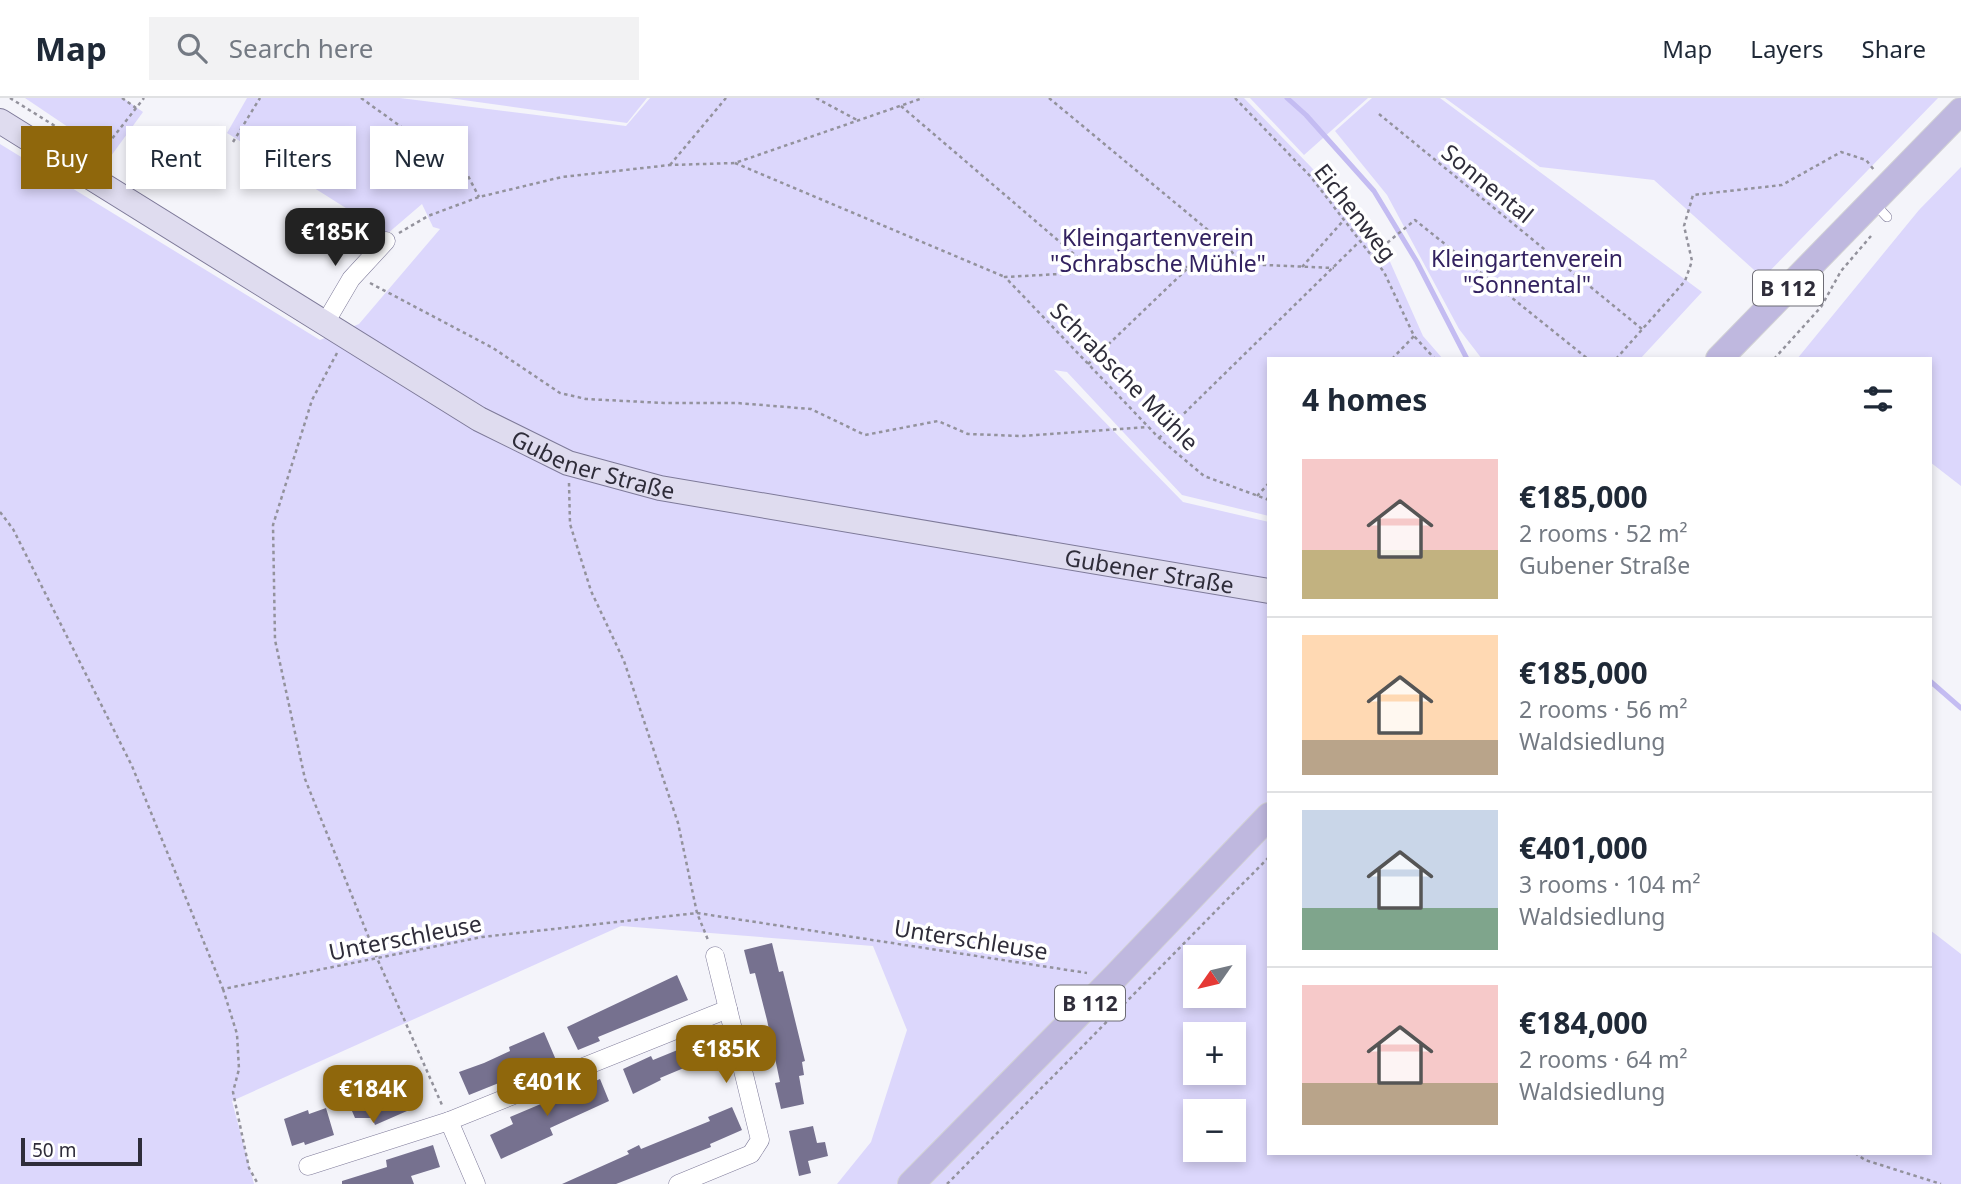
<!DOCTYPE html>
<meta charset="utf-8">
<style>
body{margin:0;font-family:"Noto Sans",sans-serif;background:#f2f2f3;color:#1f2937;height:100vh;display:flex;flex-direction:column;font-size:26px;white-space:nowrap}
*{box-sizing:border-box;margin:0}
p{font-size:23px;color:#747a83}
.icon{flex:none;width:38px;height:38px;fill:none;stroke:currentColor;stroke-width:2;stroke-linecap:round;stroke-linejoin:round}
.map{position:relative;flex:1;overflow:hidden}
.side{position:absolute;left:1267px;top:259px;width:665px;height:798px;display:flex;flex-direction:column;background:#fff;border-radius:0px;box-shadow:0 4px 10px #0003}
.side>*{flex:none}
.hud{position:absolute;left:21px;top:28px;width:665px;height:63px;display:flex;gap:14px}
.needle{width:46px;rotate:236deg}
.tools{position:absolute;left:1183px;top:847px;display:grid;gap:14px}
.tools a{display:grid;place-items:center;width:63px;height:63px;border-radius:0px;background:#fff;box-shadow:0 4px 10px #0003;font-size:35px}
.scale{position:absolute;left:21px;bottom:18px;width:121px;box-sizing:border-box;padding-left:7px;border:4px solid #2f2d3a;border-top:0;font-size:19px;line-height:24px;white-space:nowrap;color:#2f2d3a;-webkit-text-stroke:5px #fff;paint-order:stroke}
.price{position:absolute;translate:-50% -60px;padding:0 16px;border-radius:14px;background:#8f670c;color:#fff;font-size:23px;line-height:46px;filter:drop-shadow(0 2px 4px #0008)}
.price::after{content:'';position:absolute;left:50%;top:42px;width:21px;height:16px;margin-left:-10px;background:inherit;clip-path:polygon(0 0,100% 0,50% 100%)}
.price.selected{background:#222;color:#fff}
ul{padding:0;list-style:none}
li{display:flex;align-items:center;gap:21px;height:175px;padding:0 35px}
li+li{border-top:2px solid #e0e1e3}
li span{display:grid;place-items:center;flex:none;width:196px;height:140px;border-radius:0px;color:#555}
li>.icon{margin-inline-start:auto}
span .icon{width:84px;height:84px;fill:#fffc;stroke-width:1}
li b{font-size:30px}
h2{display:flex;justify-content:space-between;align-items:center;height:84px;padding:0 35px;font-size:30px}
.pill{padding:0 24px;border-radius:0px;background:#fff;box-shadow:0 4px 10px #0003;font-size:24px;line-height:63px}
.pill.selected{background:#8f670c;color:#fff}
header{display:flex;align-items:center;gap:42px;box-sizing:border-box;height:98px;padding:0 35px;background:#fff;border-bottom:2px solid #e0e1e3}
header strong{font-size:33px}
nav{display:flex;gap:38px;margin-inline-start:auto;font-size:24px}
.search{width:490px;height:63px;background:#f2f2f3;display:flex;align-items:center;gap:18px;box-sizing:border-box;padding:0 24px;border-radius:0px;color:#747a83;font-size:26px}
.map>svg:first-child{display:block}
</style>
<header>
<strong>Map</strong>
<div class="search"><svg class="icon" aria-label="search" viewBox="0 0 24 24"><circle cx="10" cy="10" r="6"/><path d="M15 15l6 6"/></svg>Search here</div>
<nav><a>Map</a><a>Layers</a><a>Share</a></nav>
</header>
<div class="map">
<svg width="1961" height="1086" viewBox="0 0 1961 1086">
<rect width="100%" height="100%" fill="#f4f4fa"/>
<g fill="#dcd7fc" fill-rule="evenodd">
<path d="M 25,0 L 123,0 L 143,14 L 111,58 Z"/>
<path d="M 247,0 L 400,0 L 626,28 L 650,0 L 1244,0 L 1379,139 L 1423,238 L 1443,261 L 1269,261 L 1269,418 L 1182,397 L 1067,274 L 1054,272 L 1183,404 L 1269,424 L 1269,1055 L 1930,1055 L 1930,832 L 1961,856 L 1961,1086 L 837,1086 L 871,1044 L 907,932 L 873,848 L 621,828 L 232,1003 L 254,1086 L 0,1086 L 0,46 L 320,242 L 359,226 L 440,131 L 433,129 L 422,106 L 387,136 L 227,35 ZM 1195,859 L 1234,859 L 1234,898 L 1195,898 ZM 1195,936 L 1234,936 L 1234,975 L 1195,975 ZM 1195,1013 L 1234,1013 L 1234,1052 L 1195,1052 Z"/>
<path d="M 449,0 L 647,0 L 627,25 Z"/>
<path d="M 1250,0 L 1368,0 L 1304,57 Z"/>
<path d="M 1372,0 L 1440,0 L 1702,194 L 1640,261 L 1482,261 L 1459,231 L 1387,97 L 1335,33 Z"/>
<path d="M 1445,0 L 1938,0 L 1763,180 L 1654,82 L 1540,69 Z"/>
<path d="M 1961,69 L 1961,388 L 1930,364 L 1930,261 L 1797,261 L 1919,112 Z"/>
</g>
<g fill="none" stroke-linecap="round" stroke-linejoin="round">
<g stroke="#c4bcf2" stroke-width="5">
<path d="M 1287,0 L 1306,17 L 1374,93 L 1417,164 L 1467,261"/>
<path d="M 1930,583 L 1961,610"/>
</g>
</g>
<g fill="#76718f">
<path d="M 772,845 L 779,874 L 783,873 L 805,963 L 802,964 L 804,977 L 799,978 L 804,1006 L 781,1011 L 775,985 L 780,984 L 767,922 L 755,875 L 750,876 L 744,852 Z"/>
<path d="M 677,877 L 688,902 L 598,939 L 600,943 L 578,952 L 567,929 Z"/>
<path d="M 544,934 L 556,962 L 469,997 L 459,974 L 484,965 L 510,953 L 509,949 Z"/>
<path d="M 700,937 L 710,959 L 660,980 L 661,982 L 633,996 L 623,971 L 651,958 L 653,962 L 680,951 L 678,947 Z"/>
<path d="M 411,979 L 418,993 L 405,1008 L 407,1013 L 375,1027 L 372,1020 L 355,1020 L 349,1006 Z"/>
<path d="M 600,981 L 609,1003 L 550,1030 L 553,1037 L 501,1061 L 490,1037 L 513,1026 L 510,1019 Z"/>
<path d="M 732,1009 L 742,1032 L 710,1046 L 711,1049 L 616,1086 L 562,1086 L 629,1056 L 627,1053 L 639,1047 L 641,1051 L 663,1042 L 710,1023 L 708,1019 Z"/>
<path d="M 326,1010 L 334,1037 L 305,1047 L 304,1044 L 292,1048 L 284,1021 L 308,1012 L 309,1016 Z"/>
<path d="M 813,1028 L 817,1045 L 825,1044 L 828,1058 L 808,1063 L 811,1075 L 799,1078 L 789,1033 Z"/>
<path d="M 433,1047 L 440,1069 L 411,1078 L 414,1086 L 342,1086 L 342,1083 L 387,1069 L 386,1062 Z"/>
</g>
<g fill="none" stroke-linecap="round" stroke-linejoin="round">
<g stroke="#7e7a99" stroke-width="10">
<path id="lane" d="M 1874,105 L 1887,119"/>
</g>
<g stroke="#7e7a99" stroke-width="19">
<g id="street">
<path d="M 324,227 L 351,181 L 386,143"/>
<path d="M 308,1068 L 449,1023"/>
<path d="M 476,1086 L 449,1023 L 728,911"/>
<path d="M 678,1086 L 751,1056 L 760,1042 L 715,858"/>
</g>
</g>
<g stroke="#7e7a99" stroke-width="26">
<g id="secondary">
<path id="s1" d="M 0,23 L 479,321 L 568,365 L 660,390 L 1269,493"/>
</g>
</g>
<g stroke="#d1d1d4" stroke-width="28">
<g id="primary">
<path d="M 1719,261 L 1961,13"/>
<path d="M 911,1086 L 1115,879 L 1269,718"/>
</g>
</g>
<g stroke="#93929c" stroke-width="2.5" stroke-dasharray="3.5 3.5" stroke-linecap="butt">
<path d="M 10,0 L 100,56 L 144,0"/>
<path d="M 122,0 L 136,10"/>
<path d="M 361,0 L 467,76 L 479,99"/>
<path d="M 816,0 L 857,22"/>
<path d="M 1049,0 L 1226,147 L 1242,166"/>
<path d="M 1235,0 L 1311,79 L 1384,174 L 1414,238 L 1435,261"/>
<path d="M 901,8 L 1095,174"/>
<path d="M 1379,16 L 1642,231"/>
<path d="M 233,44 L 260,0"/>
<path d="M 735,65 L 1005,179"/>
<path d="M 670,67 L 726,0"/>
<path d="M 399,135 L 428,118 L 479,99 L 562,79 L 670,67 L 735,65 L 923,0"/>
<path d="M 1371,158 L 1415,122 L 1588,261"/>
<path d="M 1302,169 L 1343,123"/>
<path d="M 370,185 L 493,250 L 560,295 L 586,301 L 664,305 L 737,305 L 811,311 L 865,337 L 938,323 L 968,336 L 1021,338 L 1148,329"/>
<path d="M 337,255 L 312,302 L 273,427 L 275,542 L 305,681 L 377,860 L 442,1007"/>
<path d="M 1392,261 L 1414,238"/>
<path d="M 1616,261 L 1685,183 L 1692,163 L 1684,128 L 1693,97 L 1782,87 L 1841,54 L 1866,62 L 1874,72"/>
<path d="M 1774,261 L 1821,209 L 1841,173 L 1871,138"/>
<path d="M 1088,266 L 1189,169"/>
<path d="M 1159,340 L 1359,144"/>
<path d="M 569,385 L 570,426 L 591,493 L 624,563 L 678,725 L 697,815 L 708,842"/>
<path d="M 1257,398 L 1269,385"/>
<path d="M 1269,402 L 1204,378 L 1159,340 L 1005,179 L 1242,166 L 1334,170"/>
<path d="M 0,414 L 13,431 L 132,668 L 223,891 L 482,839 L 697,815 L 1087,875"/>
<path d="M 223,891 L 237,936 L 239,971 L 233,994 L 249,1070 L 258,1086"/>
<path d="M 1855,1055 L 1865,1062 L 1941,1086"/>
<path d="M 947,1086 L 1269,759"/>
</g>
<use href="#lane" stroke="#fff" stroke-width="9"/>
<use href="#street" stroke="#fff" stroke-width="18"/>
<use href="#secondary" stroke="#dfdcef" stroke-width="24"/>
<use href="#primary" stroke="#bfb8df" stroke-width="26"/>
</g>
<g text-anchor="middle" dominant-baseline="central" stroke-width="7" stroke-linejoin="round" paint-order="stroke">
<g fill="#fff" stroke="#6d6c75" stroke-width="2">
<rect x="1753" y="172.5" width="70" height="35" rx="5"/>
<rect x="1055" y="887.5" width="70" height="35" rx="5"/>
</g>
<g font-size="21" font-weight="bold" fill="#2f2d3a">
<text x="1788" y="190">B 112</text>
<text x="1090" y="905">B 112</text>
</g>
<g font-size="23" fill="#2f2d3a" stroke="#fff">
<text transform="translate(1488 85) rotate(39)">Sonnental</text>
<text transform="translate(1356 114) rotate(52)">Eichenweg</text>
<text transform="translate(1125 278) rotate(45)">Schrabsche Mühle</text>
<text stroke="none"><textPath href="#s1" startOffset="688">Gubener Straße</textPath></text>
<text stroke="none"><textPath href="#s1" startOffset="1255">Gubener Straße</textPath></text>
<text transform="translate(405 839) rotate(-11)">Unterschleuse</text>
<text transform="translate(971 841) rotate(9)">Unterschleuse</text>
</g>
<g font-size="23" fill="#332260" stroke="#fff">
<text x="1158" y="139">Kleingartenverein<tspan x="1158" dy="26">"Schrabsche Mühle"</tspan></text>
<text x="1527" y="160">Kleingartenverein<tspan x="1527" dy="26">"Sonnental"</tspan></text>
</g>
</g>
</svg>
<div class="tools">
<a><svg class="needle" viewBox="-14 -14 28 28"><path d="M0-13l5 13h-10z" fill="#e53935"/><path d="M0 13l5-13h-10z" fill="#747a83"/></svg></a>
<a>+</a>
<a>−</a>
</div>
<div class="scale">50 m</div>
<b class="price selected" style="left:335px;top:170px">€185K</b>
<b class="price" style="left:726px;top:987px">€185K</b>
<b class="price" style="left:547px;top:1020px">€401K</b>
<b class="price" style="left:373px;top:1027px">€184K</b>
<div class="hud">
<a class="pill selected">Buy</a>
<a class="pill">Rent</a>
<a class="pill">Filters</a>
<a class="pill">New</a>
</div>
<section class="side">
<h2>4 homes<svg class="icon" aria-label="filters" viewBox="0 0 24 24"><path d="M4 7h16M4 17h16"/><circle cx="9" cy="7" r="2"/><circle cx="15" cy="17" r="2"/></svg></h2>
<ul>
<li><span style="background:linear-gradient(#f6c9c9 65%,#c2b280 0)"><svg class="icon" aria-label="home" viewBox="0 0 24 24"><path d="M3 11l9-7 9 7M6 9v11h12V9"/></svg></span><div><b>€185,000</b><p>2 rooms · 52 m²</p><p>Gubener Straße</p></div></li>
<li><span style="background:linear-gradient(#ffd9b3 75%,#b9a48a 0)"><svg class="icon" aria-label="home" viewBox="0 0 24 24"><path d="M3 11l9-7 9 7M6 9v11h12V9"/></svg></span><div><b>€185,000</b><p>2 rooms · 56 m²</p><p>Waldsiedlung</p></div></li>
<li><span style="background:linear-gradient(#c9d6e8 70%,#7fa58c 0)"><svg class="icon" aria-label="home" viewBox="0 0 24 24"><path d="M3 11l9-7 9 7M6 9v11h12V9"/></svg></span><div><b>€401,000</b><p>3 rooms · 104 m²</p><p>Waldsiedlung</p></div></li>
<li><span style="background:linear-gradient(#f6c9c9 70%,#b9a48a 0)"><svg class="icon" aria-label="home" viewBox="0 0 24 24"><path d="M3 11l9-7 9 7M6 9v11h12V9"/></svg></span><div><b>€184,000</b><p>2 rooms · 64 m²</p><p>Waldsiedlung</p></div></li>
</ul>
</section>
</div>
